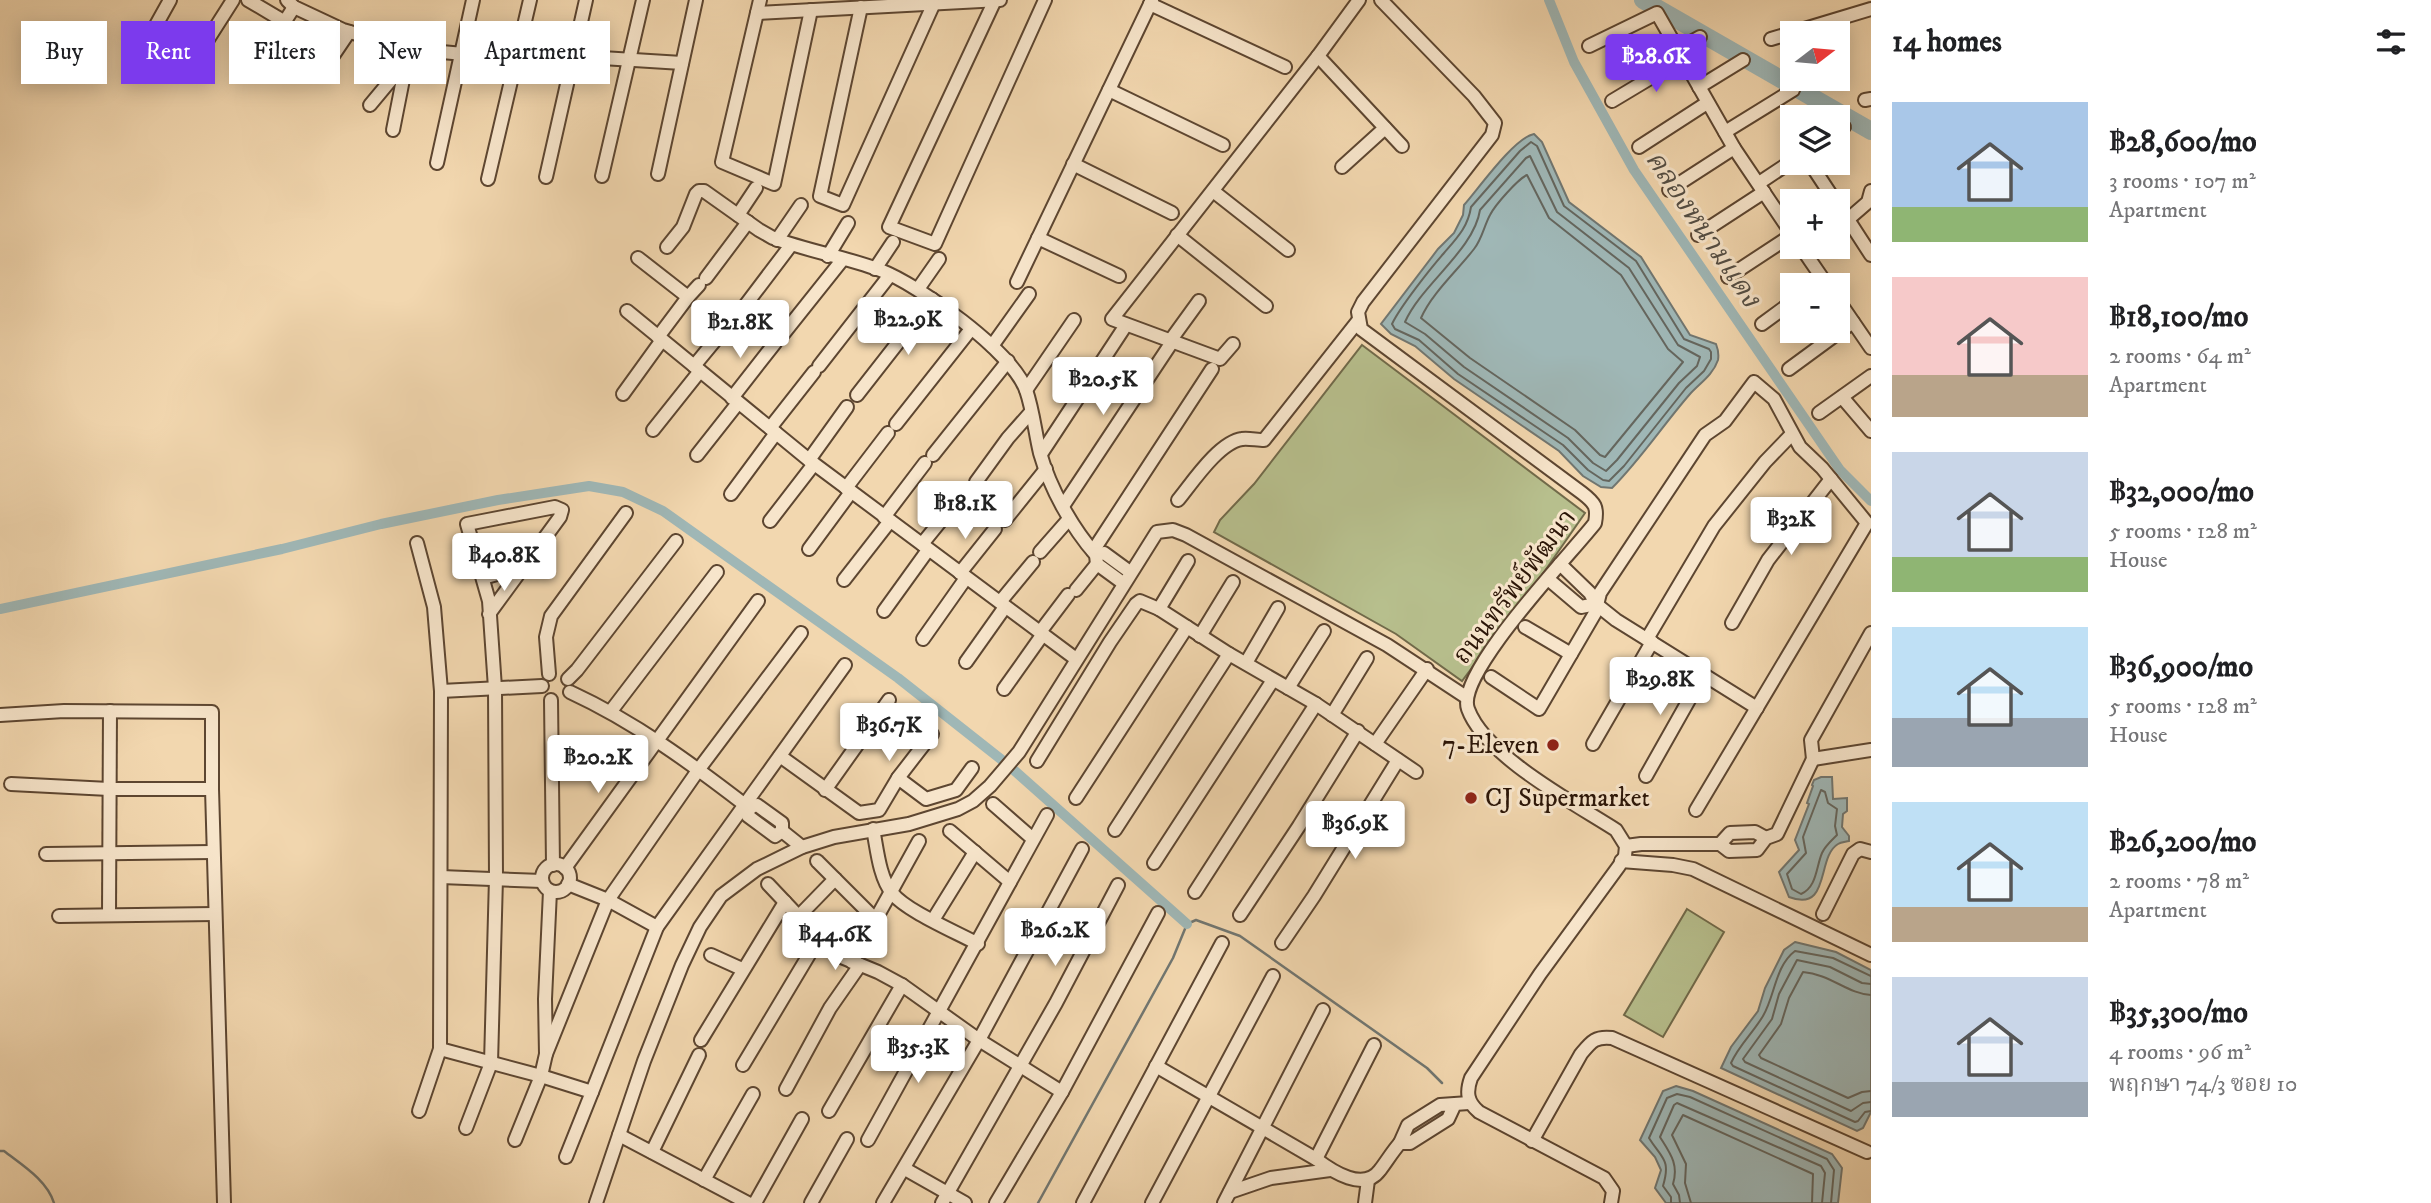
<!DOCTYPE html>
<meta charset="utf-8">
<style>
body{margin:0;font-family:"IM FELL DW Pica","Noto Serif Thai",serif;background:#f6f6f6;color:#202124;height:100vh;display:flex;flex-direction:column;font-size:26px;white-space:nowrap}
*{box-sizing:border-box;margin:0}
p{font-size:23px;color:#757577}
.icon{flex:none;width:38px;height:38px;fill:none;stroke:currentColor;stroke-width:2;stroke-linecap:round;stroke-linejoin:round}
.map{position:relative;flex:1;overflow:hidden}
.details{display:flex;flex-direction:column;background:#fff;width:560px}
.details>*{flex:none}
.hud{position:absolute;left:21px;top:21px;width:665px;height:63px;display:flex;gap:14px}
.needle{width:46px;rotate:74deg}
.buttons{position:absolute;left:1780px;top:21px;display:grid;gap:14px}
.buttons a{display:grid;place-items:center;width:70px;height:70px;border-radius:0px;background:#fff;box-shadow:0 4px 18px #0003;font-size:35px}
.price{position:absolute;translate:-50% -60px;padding:0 16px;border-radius:7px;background:#fff;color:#222;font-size:23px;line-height:46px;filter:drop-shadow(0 2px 4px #0008)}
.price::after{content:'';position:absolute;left:50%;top:42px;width:21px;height:16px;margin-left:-10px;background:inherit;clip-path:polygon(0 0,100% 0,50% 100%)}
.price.current{background:#7c3aed;color:#fff}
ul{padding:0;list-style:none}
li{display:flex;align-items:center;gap:21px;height:175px;padding:0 21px}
li span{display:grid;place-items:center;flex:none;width:196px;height:140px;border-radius:0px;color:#555}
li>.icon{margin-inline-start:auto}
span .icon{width:84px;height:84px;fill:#fffc;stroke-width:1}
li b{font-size:30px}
h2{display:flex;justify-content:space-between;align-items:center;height:84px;padding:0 21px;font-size:30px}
.pill{padding:0 24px;border-radius:0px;background:#fff;box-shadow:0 4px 18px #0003;font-size:24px;line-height:63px}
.pill.current{background:#7c3aed;color:#fff}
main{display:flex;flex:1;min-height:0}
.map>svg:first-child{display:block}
</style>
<main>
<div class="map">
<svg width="1871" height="1203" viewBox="0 0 1871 1203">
<rect width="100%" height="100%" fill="#f2d7af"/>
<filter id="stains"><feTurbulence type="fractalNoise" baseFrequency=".00286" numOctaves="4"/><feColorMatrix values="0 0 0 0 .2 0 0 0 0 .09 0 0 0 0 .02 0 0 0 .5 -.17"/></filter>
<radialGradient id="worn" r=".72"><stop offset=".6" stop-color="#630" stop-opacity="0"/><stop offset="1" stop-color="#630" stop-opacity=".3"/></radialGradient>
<g fill="#b7bf8d" stroke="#716a4a" stroke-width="2">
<path d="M 1362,345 L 1585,513 L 1542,575 L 1462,681 L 1396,634 L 1214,532 L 1220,520 L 1254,484 Z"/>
<path d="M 1687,909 L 1724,932 L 1663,1037 L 1624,1015 Z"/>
</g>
<g fill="#9fb7b6" stroke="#717670" stroke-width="2">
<path d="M 1534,134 L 1542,142 L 1569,202 L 1641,257 L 1690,335 L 1716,344 C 1718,349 1719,354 1718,360 C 1713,375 1700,383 1690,394 C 1663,425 1641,459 1612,488 L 1601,487 L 1583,476 L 1559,451 L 1454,379 L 1415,346 L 1391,334 L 1381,324 L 1438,249 L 1454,233 L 1463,215 L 1464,205 C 1479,188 1514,138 1534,134 Z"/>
<path d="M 1821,777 L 1832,777 L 1833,799 L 1847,798 L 1847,811 L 1843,814 L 1842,827 L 1849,836 L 1849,841 C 1845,842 1841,842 1838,844 C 1816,857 1831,913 1789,897 L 1779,872 L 1799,850 L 1795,840 L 1809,804 L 1807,803 L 1813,786 L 1812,785 L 1814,780 Z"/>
<path d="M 1795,942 L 1836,952 L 1871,970 L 1871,1112 L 1863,1128 L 1857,1131 L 1721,1068 L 1731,1047 L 1758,1011 L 1765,988 L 1784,950 Z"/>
<path d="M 1676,1086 L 1693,1091 L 1832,1154 L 1842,1168 L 1838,1203 L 1666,1203 L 1655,1188 L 1661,1170 L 1655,1157 L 1640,1140 L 1663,1091 Z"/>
</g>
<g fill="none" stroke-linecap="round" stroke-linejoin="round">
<g stroke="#65665e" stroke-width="2">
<path d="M 1531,142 L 1537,146 L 1564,206 L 1636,261 L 1684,339 L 1709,349 L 1711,352 L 1711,359 L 1704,371 L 1686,388 L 1624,466 L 1609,481 L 1603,480 L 1588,470 L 1563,445 L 1458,374 L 1419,340 L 1395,329 L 1392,324 C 1400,307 1430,269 1444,253 C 1457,238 1468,227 1471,207 L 1520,151 Z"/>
<path d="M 1530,156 L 1557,212 L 1629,268 L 1678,345 L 1700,357 L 1697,366 L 1679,383 L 1617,460 L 1606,471 L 1593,463 L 1568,438 L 1464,367 L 1425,334 L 1405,322 C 1421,285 1474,250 1480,210 L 1526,158 Z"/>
<path d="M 1527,175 L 1549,218 L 1621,275 L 1668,349 L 1683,362 L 1605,457 L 1600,455 L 1575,430 L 1470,358 L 1421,318 C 1432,293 1457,271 1474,249 C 1482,239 1484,226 1490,215 C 1495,205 1518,179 1527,175 Z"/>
<path d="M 1821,790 L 1825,792 L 1828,803 L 1837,809 L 1835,826 L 1837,835 C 1832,840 1825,846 1822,853 C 1816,867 1817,887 1801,894 L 1792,889 L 1787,874 L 1806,853 L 1803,837 Z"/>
<path d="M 1871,976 L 1833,958 L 1795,951 C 1775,966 1775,996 1763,1016 C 1753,1033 1739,1045 1731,1063 L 1733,1066 L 1855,1122 L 1858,1121 L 1865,1112 L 1871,1111"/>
<path d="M 1871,984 L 1862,983 L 1830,967 L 1797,960 L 1779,994 L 1772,1019 L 1743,1059 L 1745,1062 L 1851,1111 L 1863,1103 L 1871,1102"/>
<path d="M 1871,995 C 1848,994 1830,974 1803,972 L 1789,998 L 1781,1024 L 1759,1055 L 1761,1058 L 1848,1098 L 1862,1092 L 1871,1091"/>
<path d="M 1671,1203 L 1671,1197 L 1663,1186 C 1671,1159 1662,1159 1649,1138 L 1667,1098 L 1677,1094 L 1690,1097 L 1827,1159 L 1834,1170 L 1831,1203"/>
<path d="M 1680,1203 L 1679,1195 L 1673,1184 C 1679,1164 1670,1153 1660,1137 L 1674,1105 L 1677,1103 L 1821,1166 L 1825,1173 L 1822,1203"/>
<path d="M 1691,1203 L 1685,1183 L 1686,1164 L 1672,1135 L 1683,1115 L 1813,1174 L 1812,1203"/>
</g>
<g stroke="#717670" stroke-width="2.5">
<path d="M 0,1151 L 4,1151 C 22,1165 47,1180 54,1203"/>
<path d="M 1038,1203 L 1173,958 L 1187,924 L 1196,920 L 1240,936 L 1427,1068 L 1442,1083"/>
</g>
<g stroke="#9fb7b6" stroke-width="10">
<path d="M 1549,0 L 1574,62 L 1634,170 L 1840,470 L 1871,501"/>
<path d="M 0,609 L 282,549 L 381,524 L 498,500 L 589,486 L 623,492 L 663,511 L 898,678 L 1007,764 L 1187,924"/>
</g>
<path stroke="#9fb7b6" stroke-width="18" d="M 1643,0 L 1871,131"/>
<g stroke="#5d4631" stroke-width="16">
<g id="minor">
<path d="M 248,0 L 285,22"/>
<path d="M 287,0 L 294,7 L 343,30 L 409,49 L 518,59 L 602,58 L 682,63"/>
<path d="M 760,0 L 722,162 L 774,184 L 811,10"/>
<path d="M 995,0 L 889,227 L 935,244 L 1045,0"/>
<path d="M 1381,0 L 1474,96 L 1495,123 L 1492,135 L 1363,302 L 1358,312 L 1361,329 L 1582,493 C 1595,503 1598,507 1595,523 C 1571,554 1455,674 1468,709 C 1485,756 1574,803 1616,830 L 1626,846 L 1625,856 L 1619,866 L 1540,974 L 1471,1078 C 1466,1092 1467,1102 1479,1112 L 1604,1178 L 1613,1191 L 1611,1203"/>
<path d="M 1150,4 L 1285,67"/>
<path d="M 861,7 L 820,196 L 843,205 L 934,3"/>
<path d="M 757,13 L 1000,0"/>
<path d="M 155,27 L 170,0"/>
<path d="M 1771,39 L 1871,9"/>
<path d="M 205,44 L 233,0"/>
<path d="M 1589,46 L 1657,13 L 1734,148 L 1792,234"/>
<path d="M 1677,50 L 1700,37"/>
<path d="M 266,51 L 294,7"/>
<path d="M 1318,56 L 1402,146"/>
<path d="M 322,72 L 349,32"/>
<path d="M 1699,87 L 1743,60"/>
<path d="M 1109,90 L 1223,145"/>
<path d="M 1865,100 L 1871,99"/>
<path d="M 1612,101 L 1682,59"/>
<path d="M 370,105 L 405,63"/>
<path d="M 393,130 L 409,49"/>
<path d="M 1838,131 L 1844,127"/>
<path d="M 1725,132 L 1793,90"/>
<path d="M 1639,147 L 1707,103"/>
<path d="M 437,163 L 473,0"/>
<path d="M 1810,163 L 1835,201"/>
<path d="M 1073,164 L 1172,213"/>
<path d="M 1342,167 L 1385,128"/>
<path d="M 658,174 L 696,0"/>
<path d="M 602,176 L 643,0"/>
<path d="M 546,177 L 586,0"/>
<path d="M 488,179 L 530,0"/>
<path d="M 1759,183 L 1792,161"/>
<path d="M 1669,190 L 1734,148"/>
<path d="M 1213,191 L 1288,250"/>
<path d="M 1838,204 L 1871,255"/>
<path d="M 738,215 L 756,188"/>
<path d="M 1838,228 L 1868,202 L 1871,191"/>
<path d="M 1177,235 L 1266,306"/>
<path d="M 1698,235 L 1764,192"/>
<path d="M 1038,238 L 1119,276"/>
<path d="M 777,240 L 801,205"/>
<path d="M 667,247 L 683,227 L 696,194 L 699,191 L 704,191 L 759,230 L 773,238 C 808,251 845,257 880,270 C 919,285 1012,351 1026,390 C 1033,410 1035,432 1040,453 C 1050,488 1072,528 1096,555 L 1097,564 L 1123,583"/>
<path d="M 1801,247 L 1827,285"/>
<path d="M 828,256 L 848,223"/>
<path d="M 638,258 L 688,297 L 658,337"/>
<path d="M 875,269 L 893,242"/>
<path d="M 1728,277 L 1792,235"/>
<path d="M 706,278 L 748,222"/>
<path d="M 1017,282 L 1152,0"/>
<path d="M 918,289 L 939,259"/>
<path d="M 688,297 L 699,285"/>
<path d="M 1838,300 L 1871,348"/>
<path d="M 744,307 L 791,245"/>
<path d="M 627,311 L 809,460 L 1076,659"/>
<path d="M 1762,324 L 1792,302"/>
<path d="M 780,338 L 843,259"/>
<path d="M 1170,341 L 1199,301"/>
<path d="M 1233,344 L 1220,359 L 1112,319 L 1318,56 L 1359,0"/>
<path d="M 992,346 L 1029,294"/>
<path d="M 694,366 L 737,314"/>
<path d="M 819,366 L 890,275"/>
<path d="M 1789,369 L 1853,322"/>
<path d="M 1026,390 L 1074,320"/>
<path d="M 623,394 L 662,340"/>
<path d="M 857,395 L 932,299"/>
<path d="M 1842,397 L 1871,431"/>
<path d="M 732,398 L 775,343"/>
<path d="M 1819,413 L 1871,376"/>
<path d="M 896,424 L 971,329"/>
<path d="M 770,428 L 814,372"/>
<path d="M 653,430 L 700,371"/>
<path d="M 1041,454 L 1124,328"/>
<path d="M 697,455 L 738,403"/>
<path d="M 933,455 L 1008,361"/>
<path d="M 809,460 L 847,407"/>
<path d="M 976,482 L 1008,438 L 1031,412"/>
<path d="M 846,488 L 888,433"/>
<path d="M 731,494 L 776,433"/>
<path d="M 1178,500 C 1192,483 1219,442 1242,439 C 1248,438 1257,440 1264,440 L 1358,321"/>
<path d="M 1063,506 L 1170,345"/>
<path d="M 884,517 L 925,463"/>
<path d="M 1005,520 L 1046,469"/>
<path d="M 770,521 L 814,464"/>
<path d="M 417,543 L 434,607 L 441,691 L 440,1049 L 541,1076 L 592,1092 L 566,1157"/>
<path d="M 922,544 L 961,496"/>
<path d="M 809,549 L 851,492"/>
<path d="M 1093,551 L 1212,369"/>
<path d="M 1040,552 L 1069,519"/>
<path d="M 1096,555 L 1104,553 L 1130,572"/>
<path d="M 960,573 L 995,529"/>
<path d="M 483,578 L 525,566"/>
<path d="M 1548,579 L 1581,607 L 1596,604 L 1590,593 L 1560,564"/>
<path d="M 844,580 L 890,521"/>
<path d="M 1076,590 L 1097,564"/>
<path d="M 1000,602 L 1033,562"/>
<path d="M 1596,604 L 1616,620 L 1757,708"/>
<path d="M 1159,609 L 1188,561"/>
<path d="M 884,611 L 928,550"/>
<path d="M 1732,623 L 1768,560 L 1831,479"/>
<path d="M 1525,627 L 1571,654"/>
<path d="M 1040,632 L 1068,595"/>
<path d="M 1871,633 L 1811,740 L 1813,759 L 1871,750"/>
<path d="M 1200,636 L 1233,582"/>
<path d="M 923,639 L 966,578"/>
<path d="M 1647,639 L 1714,526 L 1765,462 L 1792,434"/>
<path d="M 966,662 L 1005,607"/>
<path d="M 1246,663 L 1278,608"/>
<path d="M 549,674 L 546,637 L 551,616 L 626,513"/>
<path d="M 1491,677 L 1539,709 L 1595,613 L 1600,593 L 1705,435 L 1725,421 L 1754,382 L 1774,399 L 1800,447 L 1822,468 L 1867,523 L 1696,810"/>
<path d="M 568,679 L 577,670 L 676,541"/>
<path d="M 1288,688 L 1324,631"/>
<path d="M 1004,689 L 1043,634"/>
<path d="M 441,691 L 542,686"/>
<path d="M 570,692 C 635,722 692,764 749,808 L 757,805 L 782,823 L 782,831 L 802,847"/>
<path d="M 551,700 L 553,865"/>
<path d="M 611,711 L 717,572"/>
<path d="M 0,715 L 64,711 L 212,712 L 212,789 L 224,1203"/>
<path d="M 1332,715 L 1367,658"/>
<path d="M 1375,744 L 1427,669"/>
<path d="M 1593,744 L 1652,642"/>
<path d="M 780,756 L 859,813 L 879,810 L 898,778 L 932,734"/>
<path d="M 1037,761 L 1110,642 L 1136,604 L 1140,601 L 1159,609 L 1229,654 L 1316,704 L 1416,772"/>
<path d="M 1646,776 L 1703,675"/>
<path d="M 898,778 L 926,799 L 956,790 L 972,768"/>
<path d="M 11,784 L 109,789 L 212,789"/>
<path d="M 825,790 L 889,700"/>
<path d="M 1076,798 L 1187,627"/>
<path d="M 993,804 L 1033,839"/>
<path d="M 749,808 L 748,816 L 775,836 L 782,831"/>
<path d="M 873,829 C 877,848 879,877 892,893 C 906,911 956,932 978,944"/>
<path d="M 1115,830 L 1229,654"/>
<path d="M 950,831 L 1010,882"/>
<path d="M 1720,844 L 1730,833 L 1755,832 L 1766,838"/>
<path d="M 1626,846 L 1641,844 L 1720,844 L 1729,851 L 1757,850 L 1766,838 L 1777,834 L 1813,759"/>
<path d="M 46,854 L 213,852"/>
<path d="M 817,861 L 876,920"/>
<path d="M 1621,861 L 1673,865 L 1693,869 L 1871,955"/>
<path d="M 1154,863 L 1273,680"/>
<circle cx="556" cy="878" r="14"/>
<path d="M 565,868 L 758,601"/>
<path d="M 441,877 L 542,881"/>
<path d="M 568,884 L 608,900 L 657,927"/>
<path d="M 768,884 L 819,938 L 839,956 L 878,972 L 902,985 L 979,1040 L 1062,1092"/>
<path d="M 1195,892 L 1316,704"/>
<path d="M 1823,914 L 1853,854 L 1860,849 L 1871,852"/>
<path d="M 109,915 L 110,711"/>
<path d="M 1240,915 L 1299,826 L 1358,731"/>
<path d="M 59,916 L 215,914"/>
<path d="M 799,916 L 835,879"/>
<path d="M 933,920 L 975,852"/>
<path d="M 1282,943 L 1314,896 L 1398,760"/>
<path d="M 711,955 L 742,969"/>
<path d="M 852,962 L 919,841"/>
<path d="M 701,1040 L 785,902"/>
<path d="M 546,1054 L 608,900 L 699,769 L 801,633"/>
<path d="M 743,1065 L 819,938"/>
<path d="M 1156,1066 L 1316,1159 C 1333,1172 1364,1192 1380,1170 C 1387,1161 1392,1152 1400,1143"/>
<path d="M 786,1089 L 830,1008 L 860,965"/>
<path d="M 592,1092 L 657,927 L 845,665"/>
<path d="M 1455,1104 L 1448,1119 L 1410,1143 L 1400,1143 L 1408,1125 L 1440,1105 L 1469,1103"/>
<path d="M 419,1111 L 440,1049"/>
<path d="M 829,1111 L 902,985"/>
<path d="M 466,1128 L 491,1063 L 496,878 L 495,688 L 489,601 L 467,524 L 555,507 L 562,510 L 560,517 L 489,614"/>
<path d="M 619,1135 L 748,1203"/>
<path d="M 515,1140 L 541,1076 L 546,1054 L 545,999 L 550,891"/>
<path d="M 868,1140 L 1047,815"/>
<path d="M 1532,1141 L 1581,1054 C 1591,1042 1595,1036 1612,1038 L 1867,1152"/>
<path d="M 652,1152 L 699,1055"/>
<path d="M 1316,1159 L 1374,1045"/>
<path d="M 905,1169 L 965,1203"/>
<path d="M 704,1180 L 753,1094"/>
<path d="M 1230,1192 L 1271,1178 L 1330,1170"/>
<path d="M 596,1203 L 644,1061 L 682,965 L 700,927 L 721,896 L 757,869 L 802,847 L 834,837 L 909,824 L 958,809 L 973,801 L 990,786 L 1019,752 L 1157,532 L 1173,530 L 1186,535 L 1387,645 L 1466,697"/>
<path d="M 755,1203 L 802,1119"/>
<path d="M 811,1203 L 847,1139"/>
<path d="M 883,1203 L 979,1040 L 1082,849"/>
<path d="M 942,1203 L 1056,1003 L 1118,885"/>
<path d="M 996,1203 L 1062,1092 L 1158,913"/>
<path d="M 1083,1203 L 1222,943"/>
<path d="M 1152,1203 L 1273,976"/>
<path d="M 1224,1203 L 1323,1010"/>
<path d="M 1365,1203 L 1368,1180"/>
</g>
</g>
<use href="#minor" stroke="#f7e5cb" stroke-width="12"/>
</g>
<g fill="#8f2418" stroke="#f7e5cb" stroke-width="2.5">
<circle cx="1553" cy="745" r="7"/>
<circle cx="1471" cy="798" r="7"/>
</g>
<g text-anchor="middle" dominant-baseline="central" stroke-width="6" stroke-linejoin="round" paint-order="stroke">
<g font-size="26" fill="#2b1507" stroke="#f7e5cb">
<text transform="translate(1515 587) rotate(-53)">ถนนทรัพย์พัฒนา</text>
</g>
<g font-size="26" fill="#2b1507" stroke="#f7e5cb" text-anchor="end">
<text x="1539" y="745">7-Eleven</text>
<text x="1485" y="798" text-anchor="start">CJ Supermarket</text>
</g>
<g font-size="28" font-style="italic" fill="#544e44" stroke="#f7e5cb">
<text transform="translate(1703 229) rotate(56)">คลองหนามแดง</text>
</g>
</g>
<rect width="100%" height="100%" filter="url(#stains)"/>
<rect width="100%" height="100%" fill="url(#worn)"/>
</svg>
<div class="buttons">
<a><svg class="needle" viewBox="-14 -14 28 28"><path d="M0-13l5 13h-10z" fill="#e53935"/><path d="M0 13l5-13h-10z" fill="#757577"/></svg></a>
<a><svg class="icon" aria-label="layers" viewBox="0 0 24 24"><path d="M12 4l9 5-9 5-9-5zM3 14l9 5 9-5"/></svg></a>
<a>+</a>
<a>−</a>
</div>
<b class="price current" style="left:1656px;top:94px">฿28.6K</b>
<b class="price" style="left:908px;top:357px">฿22.9K</b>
<b class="price" style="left:740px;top:360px">฿21.8K</b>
<b class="price" style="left:1103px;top:417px">฿20.5K</b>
<b class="price" style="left:965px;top:541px">฿18.1K</b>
<b class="price" style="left:1791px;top:557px">฿32K</b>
<b class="price" style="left:504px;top:593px">฿40.8K</b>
<b class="price" style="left:1660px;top:717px">฿29.8K</b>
<b class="price" style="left:889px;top:763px">฿36.7K</b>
<b class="price" style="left:598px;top:795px">฿20.2K</b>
<b class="price" style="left:1355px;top:861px">฿36.9K</b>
<b class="price" style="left:1055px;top:968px">฿26.2K</b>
<b class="price" style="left:835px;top:972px">฿44.6K</b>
<b class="price" style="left:918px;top:1085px">฿35.3K</b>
<div class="hud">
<a class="pill">Buy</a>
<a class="pill current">Rent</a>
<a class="pill">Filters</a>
<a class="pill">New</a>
<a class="pill">Apartment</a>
</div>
</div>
<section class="details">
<h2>14 homes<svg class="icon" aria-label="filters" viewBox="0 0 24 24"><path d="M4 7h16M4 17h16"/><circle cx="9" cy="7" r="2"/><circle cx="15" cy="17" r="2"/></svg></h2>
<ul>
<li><span style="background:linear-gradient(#a9c7e8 75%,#8fb573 0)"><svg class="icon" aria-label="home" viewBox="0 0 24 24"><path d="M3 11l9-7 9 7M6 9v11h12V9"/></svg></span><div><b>฿28,600/mo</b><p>3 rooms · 107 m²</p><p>Apartment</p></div></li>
<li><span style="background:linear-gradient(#f6c9c9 70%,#b9a48a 0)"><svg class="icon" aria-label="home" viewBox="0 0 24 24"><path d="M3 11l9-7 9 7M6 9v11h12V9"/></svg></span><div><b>฿18,100/mo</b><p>2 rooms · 64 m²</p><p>Apartment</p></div></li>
<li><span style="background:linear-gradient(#c9d6e8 75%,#8fb573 0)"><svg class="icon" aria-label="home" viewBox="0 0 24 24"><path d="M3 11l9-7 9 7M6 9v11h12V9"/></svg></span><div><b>฿32,000/mo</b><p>5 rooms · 128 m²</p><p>House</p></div></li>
<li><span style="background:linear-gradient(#bfe0f5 65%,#9aa5b1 0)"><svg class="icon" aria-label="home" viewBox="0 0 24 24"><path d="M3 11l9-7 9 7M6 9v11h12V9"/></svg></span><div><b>฿36,900/mo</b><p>5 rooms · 128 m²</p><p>House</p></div></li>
<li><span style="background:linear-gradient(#bfe0f5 75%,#b9a48a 0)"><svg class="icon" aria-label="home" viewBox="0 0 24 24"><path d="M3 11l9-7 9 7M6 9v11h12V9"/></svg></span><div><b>฿26,200/mo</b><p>2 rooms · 78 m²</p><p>Apartment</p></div></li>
<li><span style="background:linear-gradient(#c9d6e8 75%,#9aa5b1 0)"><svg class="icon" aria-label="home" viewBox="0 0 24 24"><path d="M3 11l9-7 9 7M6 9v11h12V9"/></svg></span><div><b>฿35,300/mo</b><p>4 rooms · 96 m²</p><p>พฤกษา 74/3 ซอย 10</p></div></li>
</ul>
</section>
</main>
